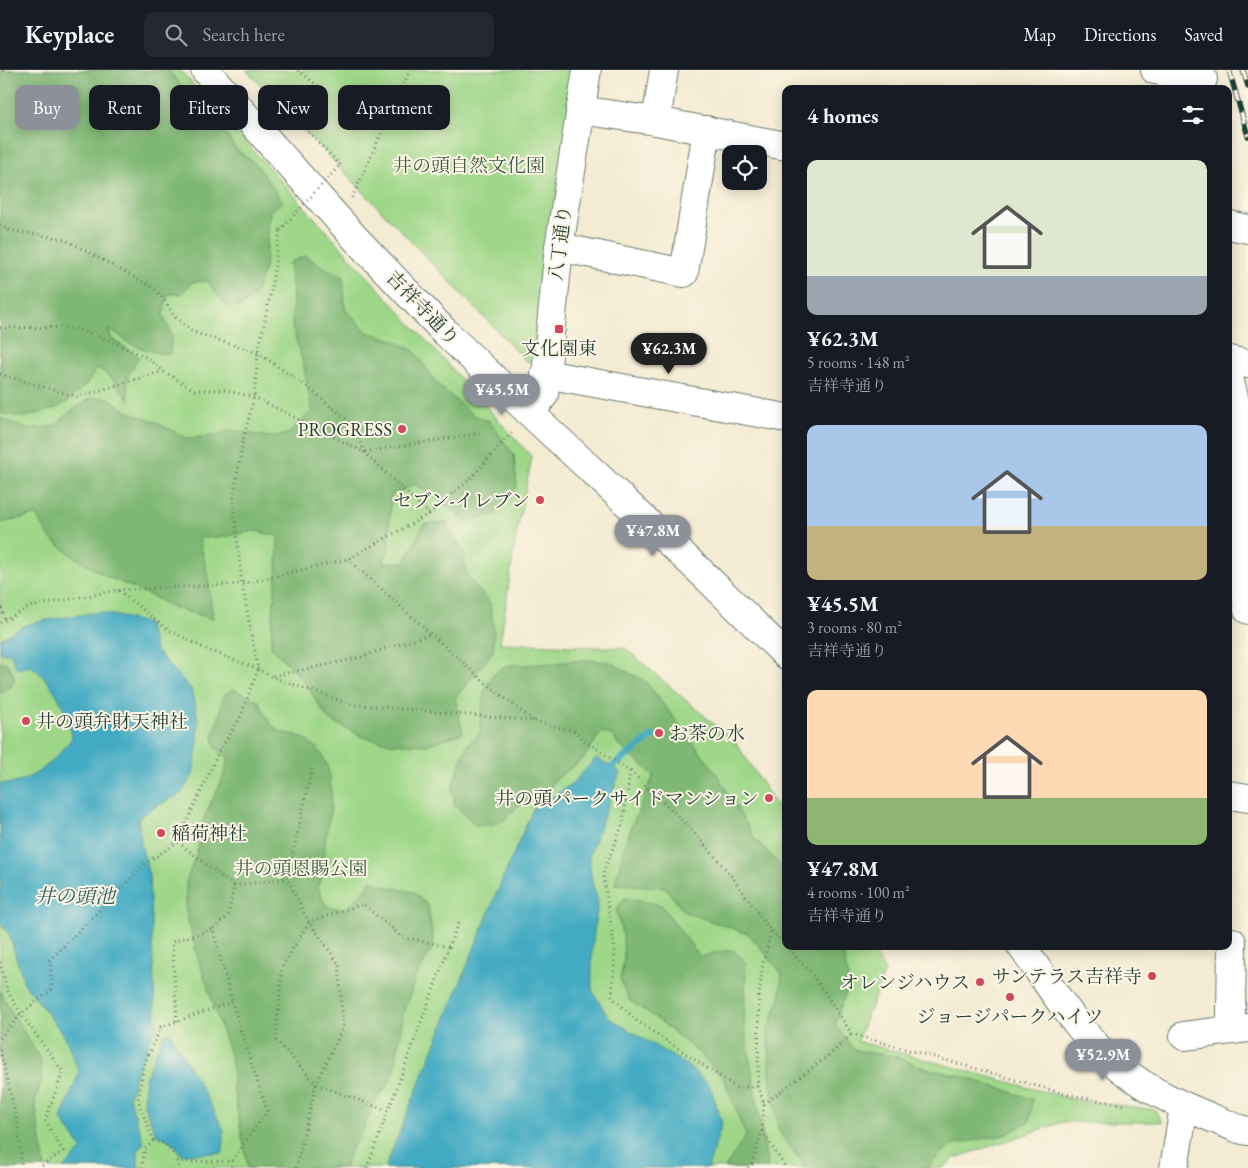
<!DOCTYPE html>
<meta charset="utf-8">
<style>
body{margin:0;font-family:"EB Garamond","Noto Serif JP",serif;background:#242831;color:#f1f3f6;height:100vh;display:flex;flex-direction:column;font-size:19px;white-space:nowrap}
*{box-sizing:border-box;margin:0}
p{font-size:16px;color:#9ea1a6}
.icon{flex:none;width:28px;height:28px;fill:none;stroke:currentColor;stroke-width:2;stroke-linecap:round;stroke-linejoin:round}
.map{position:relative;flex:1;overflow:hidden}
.drawer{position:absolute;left:782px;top:15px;width:450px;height:865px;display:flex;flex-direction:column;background:#171b24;border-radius:10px;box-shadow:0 2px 12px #0003}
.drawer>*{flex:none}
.top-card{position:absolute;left:15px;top:15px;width:475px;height:45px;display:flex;gap:10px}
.buttons{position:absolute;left:722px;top:75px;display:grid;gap:10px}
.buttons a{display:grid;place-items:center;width:45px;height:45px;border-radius:10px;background:#171b24;box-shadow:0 2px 12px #0003;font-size:25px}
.price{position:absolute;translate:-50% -42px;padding:0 11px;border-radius:18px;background:#8c9099;color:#fff;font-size:16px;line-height:32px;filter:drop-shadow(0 1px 2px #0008)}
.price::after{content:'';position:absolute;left:50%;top:30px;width:15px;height:11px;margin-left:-8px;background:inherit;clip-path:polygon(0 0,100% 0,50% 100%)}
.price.active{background:#222;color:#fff}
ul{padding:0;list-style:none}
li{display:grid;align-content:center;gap:10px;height:265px;padding:0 25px}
li span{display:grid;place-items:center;height:155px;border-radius:10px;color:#555}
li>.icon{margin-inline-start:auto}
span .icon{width:90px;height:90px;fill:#fffc;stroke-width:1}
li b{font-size:21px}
h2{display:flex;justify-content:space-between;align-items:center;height:60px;padding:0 25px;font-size:21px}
.chip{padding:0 18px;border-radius:10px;background:#171b24;box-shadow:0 2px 12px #0003;font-size:18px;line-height:45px}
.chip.active{background:#8c9099;color:#fff}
header{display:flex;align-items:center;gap:30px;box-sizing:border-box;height:70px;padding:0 25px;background:#171b24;border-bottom:1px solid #363941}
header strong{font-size:24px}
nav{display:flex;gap:28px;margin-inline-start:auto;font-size:18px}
.search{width:350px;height:45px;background:#242831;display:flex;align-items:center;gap:12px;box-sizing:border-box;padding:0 18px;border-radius:10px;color:#9ea1a6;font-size:19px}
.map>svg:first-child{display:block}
</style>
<header>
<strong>Keyplace</strong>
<div class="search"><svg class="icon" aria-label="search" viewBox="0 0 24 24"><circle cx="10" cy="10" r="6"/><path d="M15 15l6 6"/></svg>Search here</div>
<nav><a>Map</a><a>Directions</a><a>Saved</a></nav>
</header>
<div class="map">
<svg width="1248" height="1098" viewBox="0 0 1248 1098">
<rect width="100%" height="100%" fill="#fcf5e5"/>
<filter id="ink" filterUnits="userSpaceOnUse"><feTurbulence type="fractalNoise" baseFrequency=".02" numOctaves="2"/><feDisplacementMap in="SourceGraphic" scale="10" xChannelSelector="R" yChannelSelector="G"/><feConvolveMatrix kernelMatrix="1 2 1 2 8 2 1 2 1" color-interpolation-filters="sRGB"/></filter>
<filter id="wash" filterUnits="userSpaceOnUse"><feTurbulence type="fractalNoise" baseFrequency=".0096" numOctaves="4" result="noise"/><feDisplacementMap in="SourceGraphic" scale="20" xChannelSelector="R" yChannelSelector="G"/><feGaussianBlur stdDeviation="1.12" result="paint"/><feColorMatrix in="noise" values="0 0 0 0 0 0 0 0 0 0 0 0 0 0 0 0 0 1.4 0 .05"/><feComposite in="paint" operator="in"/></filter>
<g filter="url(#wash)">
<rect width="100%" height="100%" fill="#f3ebd2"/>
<g fill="#9fd789" stroke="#5f8a5e">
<path d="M 0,0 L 180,0 L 532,387 L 516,466 L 500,573 L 625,578 L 736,673 L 786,750 L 786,876 L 869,876 L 885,901 L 857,971 L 1071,1029 L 1155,1040 L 1162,1052 L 1063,1052 L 955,1088 L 943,1098 L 0,1098 Z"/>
<path d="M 246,0 L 580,0 L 533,290 L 527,292 Z"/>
</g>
<g fill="#7fb875" stroke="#4f7a54">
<path d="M 0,0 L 168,0 L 196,34 L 216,51 L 237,80 L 256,94 L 283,132 L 270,141 L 265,198 L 254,226 L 242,236 L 228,236 L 215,222 L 208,211 L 193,212 L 181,224 L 168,224 L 163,245 L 172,266 L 170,284 C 156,284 140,278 128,272 C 119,268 119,262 108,260 L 112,269 L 139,287 L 127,307 L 129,331 L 113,309 L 98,298 L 86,314 L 70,330 L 57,338 L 24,347 L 0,343 Z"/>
<path d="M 305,186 L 327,199 L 343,206 L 345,239 L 367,262 L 394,270 L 415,282 L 437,314 L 473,345 L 489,351 L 514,385 L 517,417 L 494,445 L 466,452 L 450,438 L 415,414 L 391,425 L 388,482 L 383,493 L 405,492 L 424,454 L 445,452 L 463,481 L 467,506 L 490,533 L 494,562 L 493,582 L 455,628 L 463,663 L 426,675 L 390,673 L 363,667 L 328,649 L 304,611 L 271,577 C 272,540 278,503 278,466 L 255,461 L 223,467 L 199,468 L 207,502 L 213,549 L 172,537 L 156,528 L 106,506 L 73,486 L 51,469 L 36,445 L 0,453 L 0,348 L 28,359 L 55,356 L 70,342 L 91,328 L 109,328 L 126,341 L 156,352 L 186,368 L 214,366 L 229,360 L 269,367 L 288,364 L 312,341 L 304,297 L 292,256 L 293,218 L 289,193 Z"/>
<path d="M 586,590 L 610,592 L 646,612 L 715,701 L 755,769 L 786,801 L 786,876 L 842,876 L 849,913 L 835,955 L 854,980 L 897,987 L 924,998 L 961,1006 L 1032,1029 L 1030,1051 L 1005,1065 L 955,1074 L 943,1082 L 927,1098 L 806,1098 L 779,1061 L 771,1015 L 768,960 L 780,927 L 782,904 L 749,864 L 684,842 L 665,817 L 615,814 L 624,778 L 631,758 L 654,705 L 620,676 L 612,665 L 601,662 L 584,688 L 556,709 L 546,723 L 518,736 L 507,748 L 492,755 L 476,755 L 455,736 L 452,718 L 467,675 L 480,663 L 484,622 L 491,608 L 499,600 L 510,595 L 528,595 Z"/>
<path d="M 5,592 C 18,606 18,615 0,623 L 0,593 Z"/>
<path d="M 233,619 L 259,631 C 264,642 269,656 281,662 C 286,664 291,663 296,665 C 309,670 322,680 326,693 C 332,708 332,727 330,743 C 328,762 321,777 327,796 L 318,817 L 321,827 L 328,837 L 345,839 L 365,820 L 371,810 L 384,816 L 414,822 L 428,836 L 434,875 L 416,907 L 404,940 L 395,999 L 389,1013 L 376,1030 L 362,1062 L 350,1081 L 344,1098 L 248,1098 L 233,1018 L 232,991 L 197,885 L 186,842 L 186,812 L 198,779 L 203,750 L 222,710 L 229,688 L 216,678 L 213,667 L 220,643 L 223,625 Z"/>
<path d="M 625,828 L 661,835 L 700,887 L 717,882 L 733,880 L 746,892 L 744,955 L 768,1098 L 725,1098 L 746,1066 L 724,1009 L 698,982 L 656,948 L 629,930 L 620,909 L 624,889 L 623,866 L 616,840 Z"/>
<path d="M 0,922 L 41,991 L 41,1012 L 35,1032 L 45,1098 L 0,1098 Z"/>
</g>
<g fill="#43aac2" stroke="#31747b">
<path d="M 100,542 L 147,553 L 156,581 L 191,619 L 198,648 L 198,670 L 193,705 L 181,724 L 154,737 L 138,749 L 142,778 L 149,805 L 156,958 L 138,998 L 129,1027 L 144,1073 L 138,1081 L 138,1098 L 63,1098 L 82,1079 L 61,1049 L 79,1002 L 65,967 L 24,913 L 9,864 L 0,854 L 0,818 L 2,813 L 0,810 L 0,713 C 6,713 14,714 20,711 C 41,704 59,686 72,668 C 69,643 53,611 31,596 L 17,599 L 10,583 L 0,583 L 0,569 L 26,555 L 46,550 Z"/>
<path d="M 596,688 L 620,702 L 589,786 L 592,812 L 598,831 L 592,880 L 592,920 L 609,948 L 687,995 L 710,1016 L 722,1053 L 708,1098 L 385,1098 L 502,810 L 533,739 L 573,713 Z"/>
<path d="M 164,963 L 170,963 L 208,1030 L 224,1060 L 223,1083 L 181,1084 C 174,1073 168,1068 156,1065 L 144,1035 L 145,1009 Z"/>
</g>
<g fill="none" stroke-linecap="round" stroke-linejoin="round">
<path stroke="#43aac2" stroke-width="7" d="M 612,697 L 653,666"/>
</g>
</g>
<g filter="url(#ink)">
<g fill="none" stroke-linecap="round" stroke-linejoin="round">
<g stroke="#697a6b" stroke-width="30">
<g id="minor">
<path d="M 1155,0 L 1203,9"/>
<path d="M 580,40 L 656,51 L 786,76"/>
<path d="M 656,51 L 664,0"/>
<path d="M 1229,155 L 1248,159"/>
<path d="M 559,177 L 684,203 L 707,60"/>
<path d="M 1229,290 L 1248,294"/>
<path d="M 545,304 L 786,348"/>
<path d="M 1229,308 L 1243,362 L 1238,429 L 1240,489 L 1248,540"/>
<path d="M 530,343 L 544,325 L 559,177 L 587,0"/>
<path d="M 1229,725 L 1248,728"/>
<path d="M 1231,943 L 1232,872"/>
<path d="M 1184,966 L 1248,958"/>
<path d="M 1174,1098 L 1184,1037"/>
</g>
</g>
<g stroke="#697a6b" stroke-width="30">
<g id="major">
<path d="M 205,0 L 355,168 L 446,263 L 530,343 L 701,502 L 786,585"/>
<path d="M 1021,876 C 1051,917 1081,967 1120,998 C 1156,1027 1198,1042 1239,1059 L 1248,1061"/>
</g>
</g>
<g stroke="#697a6b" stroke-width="3" stroke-dasharray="1 4" stroke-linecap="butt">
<path d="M 298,0 L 329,25"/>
<path d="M 0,5 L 4,0"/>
<path d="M 298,51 L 340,95"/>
<path d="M 352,128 L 410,0"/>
<path d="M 0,155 L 9,160 L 64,169 L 152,217 L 161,225 L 175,247 L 193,262 L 258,283 L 306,316 L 355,356 L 364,382 L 429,444 L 348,489 L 242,514 L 118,520"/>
<path d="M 0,258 L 64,257 L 94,264 L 146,287 L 163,301 L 194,320 L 224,320 L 254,327 L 364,382 L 481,363"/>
<path d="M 0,304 L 78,327 L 163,301"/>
<path d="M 429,444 L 471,408 L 514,360"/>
<path d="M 348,489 L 481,609 L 534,651"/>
<path d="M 0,533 L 5,550"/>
<path d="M 0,553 L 29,537 L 118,520 L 167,559 L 208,580 L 258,599 L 272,607 L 350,634 L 534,651 L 575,661 L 585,671 L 630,701 L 690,758 L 730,804 L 771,861 L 763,893 L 759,925 L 758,1016 L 764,1034 L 762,1061 L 752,1094 L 748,1098"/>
<path d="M 273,606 L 354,589 L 431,564"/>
<path d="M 312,699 L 287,808 L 309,852 L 363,834 L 402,867 L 449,877"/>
<path d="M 630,701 L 623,753 L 603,803 L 615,882 L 612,927 L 637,951 L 737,1018 L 758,1016"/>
<path d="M 178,772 L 234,816 L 228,846 L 213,859"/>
<path d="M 234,816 L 287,808"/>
<path d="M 772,861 L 812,904 L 852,964 L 1069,1025 L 1125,1035"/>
<path d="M 0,892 L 7,920 L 21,944 L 63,1002 L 45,1050 L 63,1081 L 39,1098"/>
<path d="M 177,951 L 172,872 L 213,859 L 232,932"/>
<path d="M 0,968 L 21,944 L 52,919 L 50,890 L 146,793 L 178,772 L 218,683 L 241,646 L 258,599 L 242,514 L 233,430 L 242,375 L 254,327 L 258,283 L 271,221 L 280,160"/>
<path d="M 0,980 L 18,1055 L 22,1098"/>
<path d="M 764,1034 L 828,986 L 852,964"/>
<path d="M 762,1061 L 786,1098"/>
<path d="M 153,1071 L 138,1030 L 144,995 L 161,957 L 232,932 L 267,1041 L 232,1091"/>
<path d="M 177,1092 L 232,1091 L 232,1098"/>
<path d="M 142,1098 L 144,1080 L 153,1071 L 164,1073 L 176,1086 L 179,1098"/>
<path d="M 296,1098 L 316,1014 L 343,958 L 339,894 L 309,852 L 282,897 L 276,970 L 316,1014 L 388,1041"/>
<path d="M 367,1098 L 459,850"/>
</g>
<use href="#minor" stroke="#fff" stroke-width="28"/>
<use href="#major" stroke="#fff" stroke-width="28"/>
<g stroke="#1f3d34" stroke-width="5.5">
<g id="rail">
<path d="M 1229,0 L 1248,66"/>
<path d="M 1243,0 L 1248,16"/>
</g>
</g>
<use href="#rail" stroke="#fcf5e5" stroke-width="4" stroke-dasharray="11" stroke-linecap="butt"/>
<path stroke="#697a6b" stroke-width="3" stroke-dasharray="1 4" stroke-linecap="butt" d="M 280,160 L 340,95"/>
</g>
</g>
<g fill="#d1495b" stroke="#fcf5e5" stroke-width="2">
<rect x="554" y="254" width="10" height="10" rx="2.5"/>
<circle cx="402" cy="359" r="5"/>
<circle cx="540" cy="430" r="5"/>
<circle cx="26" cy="651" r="5"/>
<circle cx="659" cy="663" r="5"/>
<circle cx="769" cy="728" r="5"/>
<circle cx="161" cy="763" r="5"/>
<circle cx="1152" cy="906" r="5"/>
<circle cx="980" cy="912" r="5"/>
<circle cx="1010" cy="927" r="5"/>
</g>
<g text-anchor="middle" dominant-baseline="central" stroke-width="4" stroke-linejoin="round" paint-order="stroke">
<g font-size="19" fill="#395c45" stroke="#fcf5e5">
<text x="469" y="95">井の頭自然文化園</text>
<text x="301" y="798">井の頭恩賜公園</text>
</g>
<g font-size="19" fill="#1f3d34" stroke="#fcf5e5">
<text transform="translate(560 173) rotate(-83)">八丁通り</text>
<text transform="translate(423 238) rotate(46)">吉祥寺通り</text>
</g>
<g font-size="19" fill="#1f3d34" stroke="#fcf5e5" text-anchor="end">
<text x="559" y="278" text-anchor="middle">文化園東</text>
<text x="392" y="359">PROGRESS</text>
<text x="530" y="430">セブン-イレブン</text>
<text x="36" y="651" text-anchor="start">井の頭弁財天神社</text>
<text x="669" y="663" text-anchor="start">お茶の水</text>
<text x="759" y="728">井の頭パークサイドマンション</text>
<text x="171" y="763" text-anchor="start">稲荷神社</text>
<text x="1142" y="906">サンテラス吉祥寺</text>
<text x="970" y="912">オレンジハウス</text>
<text x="1010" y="946" text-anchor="middle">ジョージパークハイツ</text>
</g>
<g font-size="20" font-style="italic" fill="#2a5e5f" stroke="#fcf5e5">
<text x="75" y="826">井の頭池</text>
</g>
</g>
</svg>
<div class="buttons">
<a><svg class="icon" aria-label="locate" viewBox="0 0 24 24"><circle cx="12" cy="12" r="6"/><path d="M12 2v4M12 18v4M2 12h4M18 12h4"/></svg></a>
</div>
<b class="price active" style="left:669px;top:305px">¥62.3M</b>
<b class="price" style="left:502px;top:346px">¥45.5M</b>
<b class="price" style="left:653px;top:487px">¥47.8M</b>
<b class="price" style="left:1103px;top:1011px">¥52.9M</b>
<div class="top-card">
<a class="chip active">Buy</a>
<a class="chip">Rent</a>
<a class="chip">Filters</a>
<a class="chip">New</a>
<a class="chip">Apartment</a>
</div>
<section class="drawer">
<h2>4 homes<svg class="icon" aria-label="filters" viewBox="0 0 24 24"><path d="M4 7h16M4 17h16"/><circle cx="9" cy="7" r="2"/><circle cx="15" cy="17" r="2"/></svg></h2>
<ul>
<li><span style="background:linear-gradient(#dfe7d0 75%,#9aa5b1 0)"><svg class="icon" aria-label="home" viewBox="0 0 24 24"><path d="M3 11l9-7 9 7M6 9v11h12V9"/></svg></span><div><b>¥62.3M</b><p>5 rooms · 148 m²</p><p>吉祥寺通り</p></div></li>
<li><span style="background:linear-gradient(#a9c7e8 65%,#c2b280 0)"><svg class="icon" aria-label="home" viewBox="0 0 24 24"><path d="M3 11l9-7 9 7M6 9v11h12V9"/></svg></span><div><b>¥45.5M</b><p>3 rooms · 80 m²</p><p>吉祥寺通り</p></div></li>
<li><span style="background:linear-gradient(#ffd9b3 70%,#8fb573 0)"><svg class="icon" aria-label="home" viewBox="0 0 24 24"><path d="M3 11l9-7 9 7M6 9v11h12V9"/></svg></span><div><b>¥47.8M</b><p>4 rooms · 100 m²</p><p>吉祥寺通り</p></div></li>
</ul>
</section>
</div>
